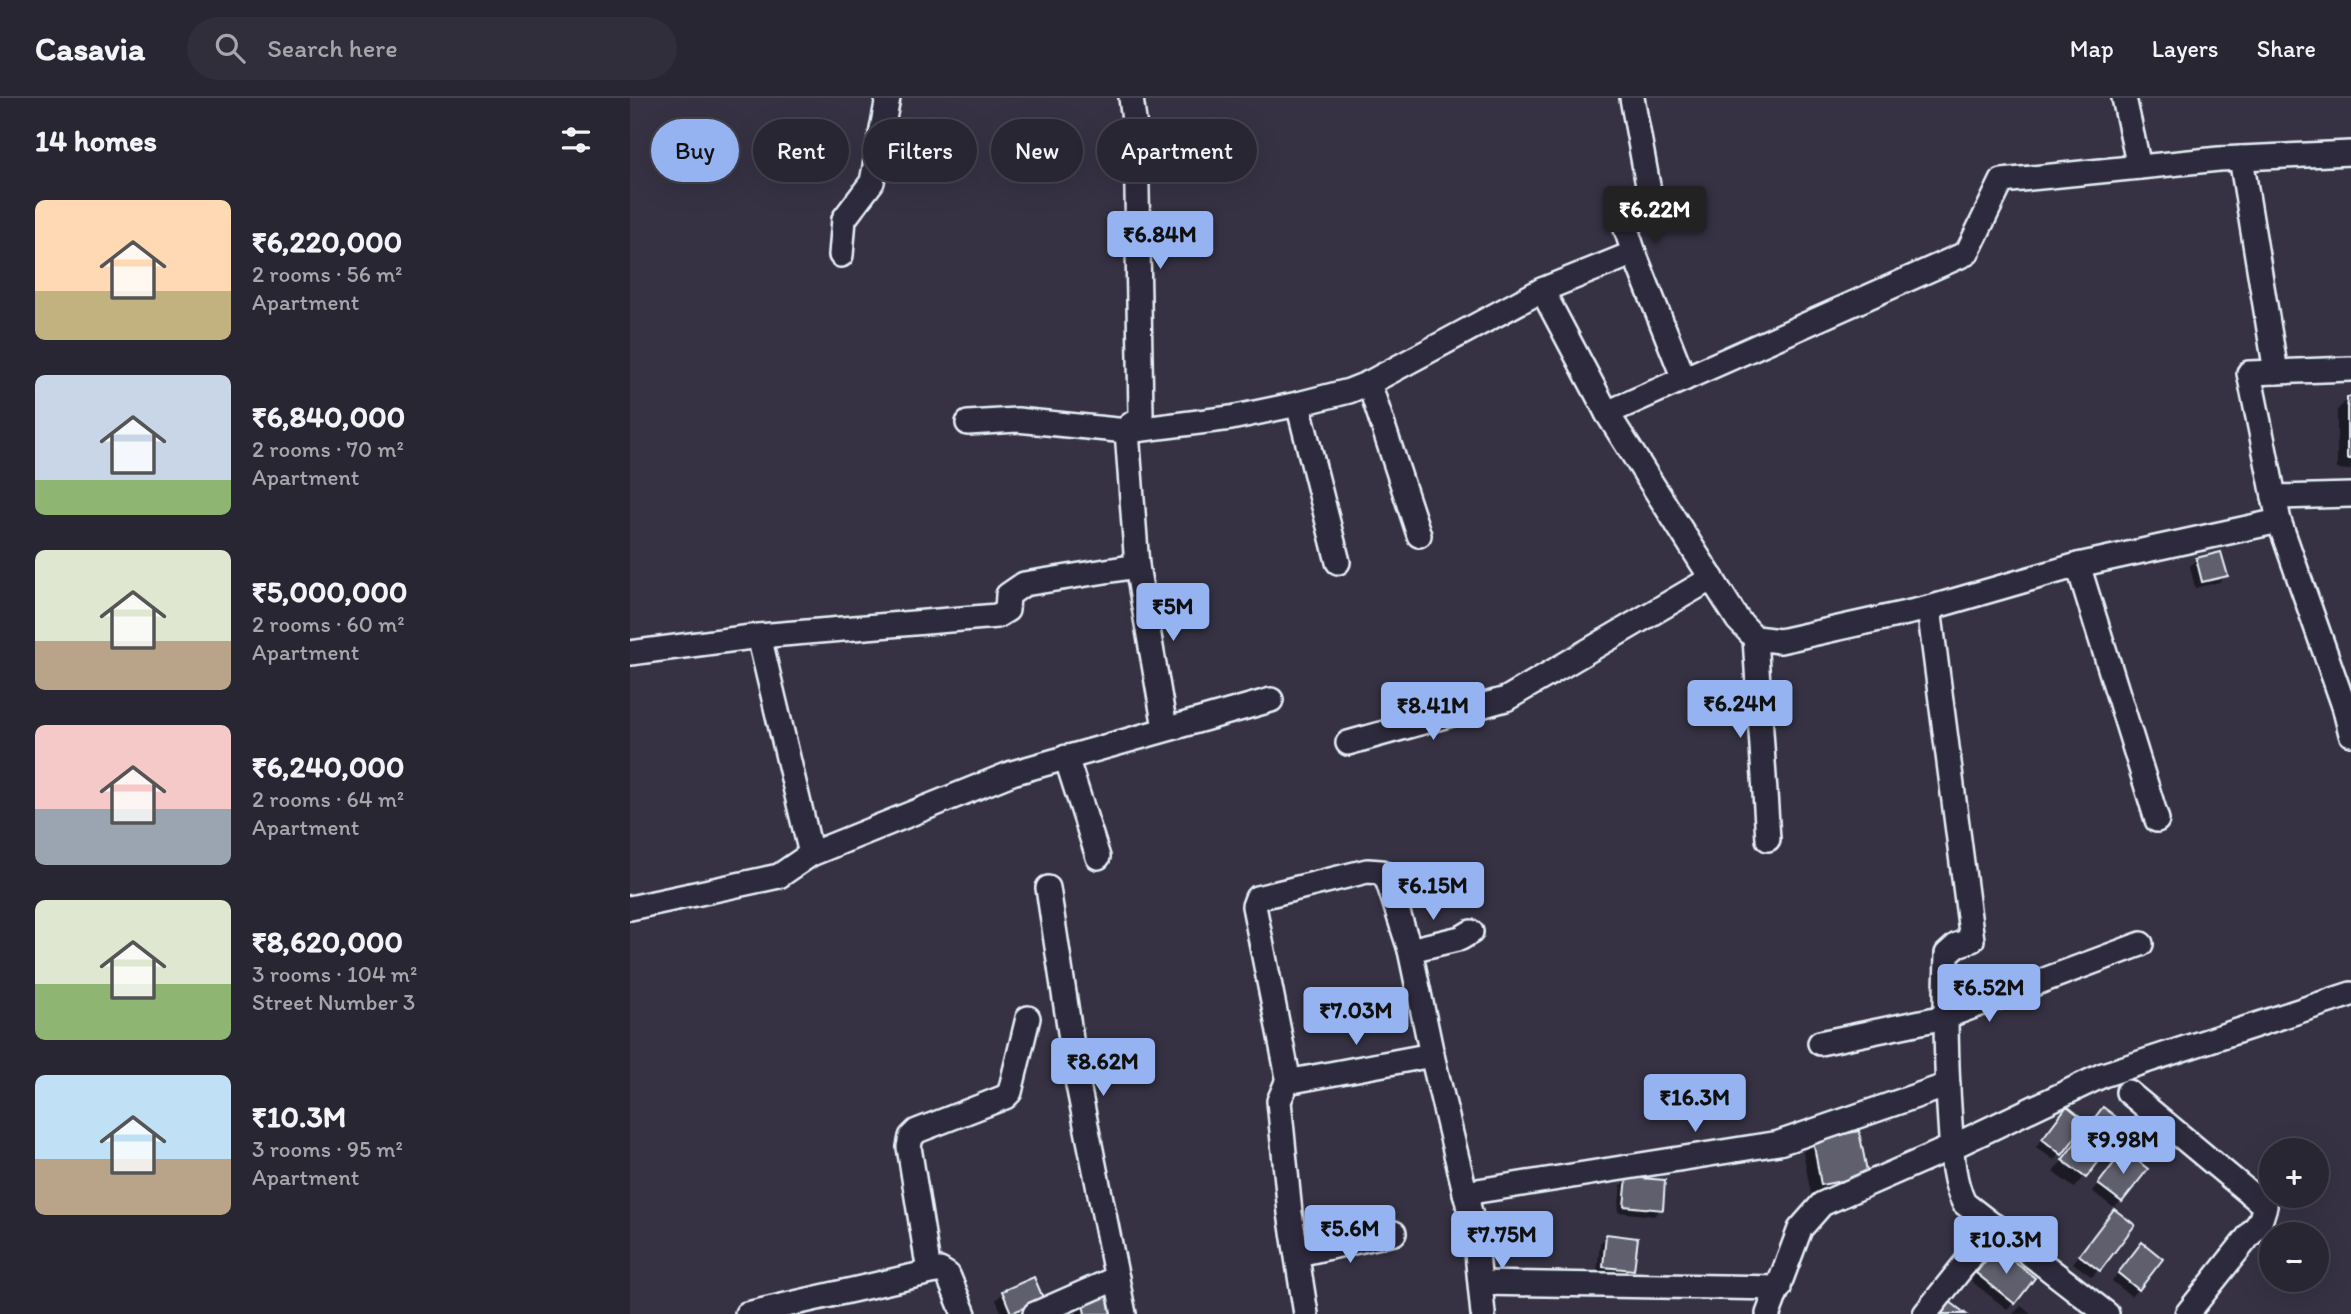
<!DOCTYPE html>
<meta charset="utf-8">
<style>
body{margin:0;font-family:Itim,sans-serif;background:#302e3b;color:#f1f3f6;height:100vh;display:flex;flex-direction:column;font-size:26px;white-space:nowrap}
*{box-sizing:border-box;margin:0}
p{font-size:23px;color:#a5a5ac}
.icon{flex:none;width:38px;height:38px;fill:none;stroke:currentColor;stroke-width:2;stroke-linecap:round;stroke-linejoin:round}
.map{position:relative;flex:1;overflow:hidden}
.details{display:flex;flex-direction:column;background:#282633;width:630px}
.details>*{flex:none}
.hud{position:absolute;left:21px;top:21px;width:665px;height:63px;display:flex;gap:14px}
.fabs{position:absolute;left:1629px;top:1040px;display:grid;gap:14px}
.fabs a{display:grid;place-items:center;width:70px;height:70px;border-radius:50%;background:#282633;box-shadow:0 7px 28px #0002,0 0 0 2px #44434e;font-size:35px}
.price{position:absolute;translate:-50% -60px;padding:0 16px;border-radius:7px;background:#95b2f1;color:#111;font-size:23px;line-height:46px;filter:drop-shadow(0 2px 4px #0008)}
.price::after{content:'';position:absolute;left:50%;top:42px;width:21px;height:16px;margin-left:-10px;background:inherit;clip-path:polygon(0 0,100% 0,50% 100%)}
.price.on{background:#222;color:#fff}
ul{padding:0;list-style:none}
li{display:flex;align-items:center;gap:21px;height:175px;padding:0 35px}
li span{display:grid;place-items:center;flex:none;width:196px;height:140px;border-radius:10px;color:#555}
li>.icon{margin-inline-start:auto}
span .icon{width:84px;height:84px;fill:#fffc;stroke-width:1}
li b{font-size:30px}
h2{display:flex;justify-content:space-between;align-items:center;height:84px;padding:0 35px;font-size:30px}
.tag{padding:0 24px;border-radius:32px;background:#282633;box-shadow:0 7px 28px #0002,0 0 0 2px #44434e;font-size:24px;line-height:63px}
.tag.on{background:#95b2f1;color:#111}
header{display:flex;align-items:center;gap:42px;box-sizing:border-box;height:98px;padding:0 35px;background:#282633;border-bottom:2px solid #44434e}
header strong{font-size:33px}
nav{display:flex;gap:38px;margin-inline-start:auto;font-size:24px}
.search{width:490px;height:63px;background:#302e3b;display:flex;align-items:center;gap:18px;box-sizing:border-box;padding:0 24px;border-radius:38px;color:#a5a5ac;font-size:26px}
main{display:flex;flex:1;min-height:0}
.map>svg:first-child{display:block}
</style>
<header>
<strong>Casavia</strong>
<div class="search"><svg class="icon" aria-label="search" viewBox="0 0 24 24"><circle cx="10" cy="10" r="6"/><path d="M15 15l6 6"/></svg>Search here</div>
<nav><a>Map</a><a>Layers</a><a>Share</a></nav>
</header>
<main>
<section class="details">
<h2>14 homes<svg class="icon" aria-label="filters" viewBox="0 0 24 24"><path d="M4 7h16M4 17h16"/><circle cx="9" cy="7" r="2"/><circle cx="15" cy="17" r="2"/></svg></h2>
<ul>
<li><span style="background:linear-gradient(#ffd9b3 65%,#c2b280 0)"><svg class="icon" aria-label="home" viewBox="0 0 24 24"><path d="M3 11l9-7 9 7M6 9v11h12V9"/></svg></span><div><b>₹6,220,000</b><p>2 rooms · 56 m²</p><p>Apartment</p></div></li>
<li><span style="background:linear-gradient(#c9d6e8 75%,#8fb573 0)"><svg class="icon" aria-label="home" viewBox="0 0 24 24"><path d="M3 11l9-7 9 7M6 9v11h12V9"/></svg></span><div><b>₹6,840,000</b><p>2 rooms · 70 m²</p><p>Apartment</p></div></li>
<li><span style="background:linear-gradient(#dfe7d0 65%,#b9a48a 0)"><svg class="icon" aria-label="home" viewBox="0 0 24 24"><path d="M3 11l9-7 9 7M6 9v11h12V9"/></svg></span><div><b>₹5,000,000</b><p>2 rooms · 60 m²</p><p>Apartment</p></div></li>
<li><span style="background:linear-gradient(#f6c9c9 60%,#9aa5b1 0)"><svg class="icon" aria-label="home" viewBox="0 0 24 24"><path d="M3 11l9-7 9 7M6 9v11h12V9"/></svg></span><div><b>₹6,240,000</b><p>2 rooms · 64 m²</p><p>Apartment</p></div></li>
<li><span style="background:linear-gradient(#dfe7d0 60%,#8fb573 0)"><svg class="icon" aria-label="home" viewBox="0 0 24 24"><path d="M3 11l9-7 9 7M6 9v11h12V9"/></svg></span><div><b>₹8,620,000</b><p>3 rooms · 104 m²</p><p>Street Number 3</p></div></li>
<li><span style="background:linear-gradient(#bfe0f5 60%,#b9a48a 0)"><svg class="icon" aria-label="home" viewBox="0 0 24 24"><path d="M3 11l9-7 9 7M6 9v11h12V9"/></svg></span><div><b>₹10.3M</b><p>3 rooms · 95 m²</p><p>Apartment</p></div></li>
</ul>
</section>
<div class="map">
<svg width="1721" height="1216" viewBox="0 0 1721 1216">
<rect width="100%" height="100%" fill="#363244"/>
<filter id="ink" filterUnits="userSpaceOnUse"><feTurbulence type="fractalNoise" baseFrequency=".0143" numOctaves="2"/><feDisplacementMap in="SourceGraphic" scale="14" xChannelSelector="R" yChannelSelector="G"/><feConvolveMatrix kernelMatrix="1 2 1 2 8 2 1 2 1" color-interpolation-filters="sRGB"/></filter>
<g filter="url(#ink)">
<g fill="#0007">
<path d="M 1718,301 L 1721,301 L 1721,372 L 1707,371 L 1707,312 Z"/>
<path d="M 1567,461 L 1596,477 L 1589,484 L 1565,490 L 1560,468 Z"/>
<path d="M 1473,1011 L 1494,1028 L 1444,1090 L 1423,1074 Z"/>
<path d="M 1430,1017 L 1431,1055 L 1424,1062 L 1406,1049 Z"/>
<path d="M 1228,1035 L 1225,1088 L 1181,1096 L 1173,1054 L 1184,1044 Z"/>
<path d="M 1494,1054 L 1491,1103 L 1484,1110 L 1462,1093 Z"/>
<path d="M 998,1080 L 1031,1111 L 1024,1118 L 988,1114 L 991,1087 Z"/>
<path d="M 1478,1120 L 1503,1128 L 1462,1179 L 1443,1165 Z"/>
<path d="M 977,1138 L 1003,1171 L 996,1178 L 967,1175 L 970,1145 Z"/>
<path d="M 1505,1154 L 1508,1191 L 1501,1198 L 1482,1183 Z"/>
<path d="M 1359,1159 L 1384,1204 L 1377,1211 L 1341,1183 Z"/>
<path d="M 479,1194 L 482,1216 L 447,1216 L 446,1210 Z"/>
<path d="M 373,1195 L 405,1208 L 386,1216 L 372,1216 L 366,1202 Z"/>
<path d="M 1391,1208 L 1401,1216 L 1383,1216 Z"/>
</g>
<g fill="#605e6e" stroke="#e8f1f8" stroke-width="2">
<rect x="1717" y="299" width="4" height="62"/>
<path d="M 1591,454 L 1598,478 L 1572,484 L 1566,460 Z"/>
<path d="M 1437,1008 L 1457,1024 L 1432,1057 L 1412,1041 Z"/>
<path d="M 1473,1009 L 1497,1027 L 1456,1080 L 1432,1062 Z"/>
<path d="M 1229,1033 L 1238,1078 L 1191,1087 L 1183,1042 Z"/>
<path d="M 1494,1052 L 1518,1071 L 1492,1104 L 1468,1086 Z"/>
<path d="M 997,1079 L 1035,1082 L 1033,1112 L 994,1108 Z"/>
<path d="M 1484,1111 L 1505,1127 L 1470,1173 L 1449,1157 Z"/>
<path d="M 976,1136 L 1008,1140 L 1004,1172 L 973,1169 Z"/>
<path d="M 1512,1144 L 1533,1161 L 1509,1192 L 1488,1175 Z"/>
<path d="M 1366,1150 L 1405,1180 L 1385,1206 L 1346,1175 Z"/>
<path d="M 404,1179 L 414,1202 L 381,1215 L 372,1193 Z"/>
<path d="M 480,1192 L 482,1216 L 455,1216 L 452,1201 Z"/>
<path d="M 1315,1200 L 1336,1216 L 1302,1216 Z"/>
</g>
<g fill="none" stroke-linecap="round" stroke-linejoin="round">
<g stroke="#e8f1f8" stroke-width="28">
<g id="minor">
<path d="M 501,0 L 506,37 L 511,316 L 509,321 L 499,328 L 497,333 L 507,468 L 535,630"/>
<path d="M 1002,0 L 1019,93 L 1019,109 L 1010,119 L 998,125 L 996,131 L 1004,155"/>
<path d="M 1494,0 L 1509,69"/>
<path d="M 1611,60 L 1646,274"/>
<path d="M 211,157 L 214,121 L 242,84 L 258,0"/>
<path d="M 912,192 L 1004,155 L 1054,281"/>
<path d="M 1721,271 L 1619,275 L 1649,423 L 1714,608 L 1721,636"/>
<path d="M 739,285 L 789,437"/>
<path d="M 668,306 L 708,464"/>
<path d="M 338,325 L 387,322 L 497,333 L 601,320 L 668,306 L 719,293 L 739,285 L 912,192 L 977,315"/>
<path d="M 1644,399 L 1721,397"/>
<path d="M 1649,423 L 1448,467 L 1299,510 L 1150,543 L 1125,540 L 1108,522 L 977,315 L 1337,155 L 1372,83 L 1589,61 L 1721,55"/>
<path d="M 1448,467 L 1527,722"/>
<path d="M 1299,510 L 1342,842 L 1327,847 L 1317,856 C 1315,912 1316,968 1320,1025 C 1322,1052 1322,1081 1334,1105 L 1477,1216"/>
<path d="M 129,538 L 181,756"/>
<path d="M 1125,540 L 1138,741"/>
<path d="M 0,555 L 129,538 L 367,518 L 377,512 L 378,497 L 394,486 L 507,468"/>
<path d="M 718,645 L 876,601 L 1082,480"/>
<path d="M 436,659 L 468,759"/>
<path d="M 418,790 L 448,987 L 494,1216"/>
<path d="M 0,810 L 149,778 L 181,756 L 382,675 L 641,602"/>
<path d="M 780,852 L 831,840 L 841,834"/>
<path d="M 1190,945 L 1315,919 L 1511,846"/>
<path d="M 657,984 L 802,957"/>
<path d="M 1498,994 L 1635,1108 L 1630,1124 L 1557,1216"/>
<path d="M 835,1095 L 1149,1045 L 1318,987"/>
<path d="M 668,1156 L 764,1135"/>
<path d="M 299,1174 L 279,1049 L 281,1039 L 287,1033 L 375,999 L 380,994 L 398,920"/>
<path d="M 851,1185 L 1149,1190"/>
<path d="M 117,1216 L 310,1172 L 318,1177 L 334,1216"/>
<path d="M 405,1216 L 487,1180"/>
<path d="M 676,1216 L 660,1115 L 649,1003 L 657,984 L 657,974 L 624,808 L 627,800 L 737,773 L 751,774 L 758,784 L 780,852 L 802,957 L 845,1135 L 853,1216"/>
<path d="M 1138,1216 L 1170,1131 L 1192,1106 L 1322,1049 L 1473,977 L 1721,896"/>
<path d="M 1295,1216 L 1365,1128"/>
</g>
</g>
<use href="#minor" stroke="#2f2a3d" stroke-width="23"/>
</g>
</g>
</svg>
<div class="fabs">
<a>+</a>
<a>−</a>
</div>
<b class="price on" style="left:1025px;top:148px">₹6.22M</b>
<b class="price" style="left:530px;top:173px">₹6.84M</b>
<b class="price" style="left:543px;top:545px">₹5M</b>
<b class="price" style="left:1110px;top:642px">₹6.24M</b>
<b class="price" style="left:803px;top:644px">₹8.41M</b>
<b class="price" style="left:803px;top:824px">₹6.15M</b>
<b class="price" style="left:1359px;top:926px">₹6.52M</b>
<b class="price" style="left:726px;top:949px">₹7.03M</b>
<b class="price" style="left:473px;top:1000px">₹8.62M</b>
<b class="price" style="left:1065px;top:1036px">₹16.3M</b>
<b class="price" style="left:1493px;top:1078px">₹9.98M</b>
<b class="price" style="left:720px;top:1167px">₹5.6M</b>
<b class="price" style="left:872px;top:1173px">₹7.75M</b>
<b class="price" style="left:1376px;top:1178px">₹10.3M</b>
<div class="hud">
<a class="tag on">Buy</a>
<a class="tag">Rent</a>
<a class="tag">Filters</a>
<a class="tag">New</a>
<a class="tag">Apartment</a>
</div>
</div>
</main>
